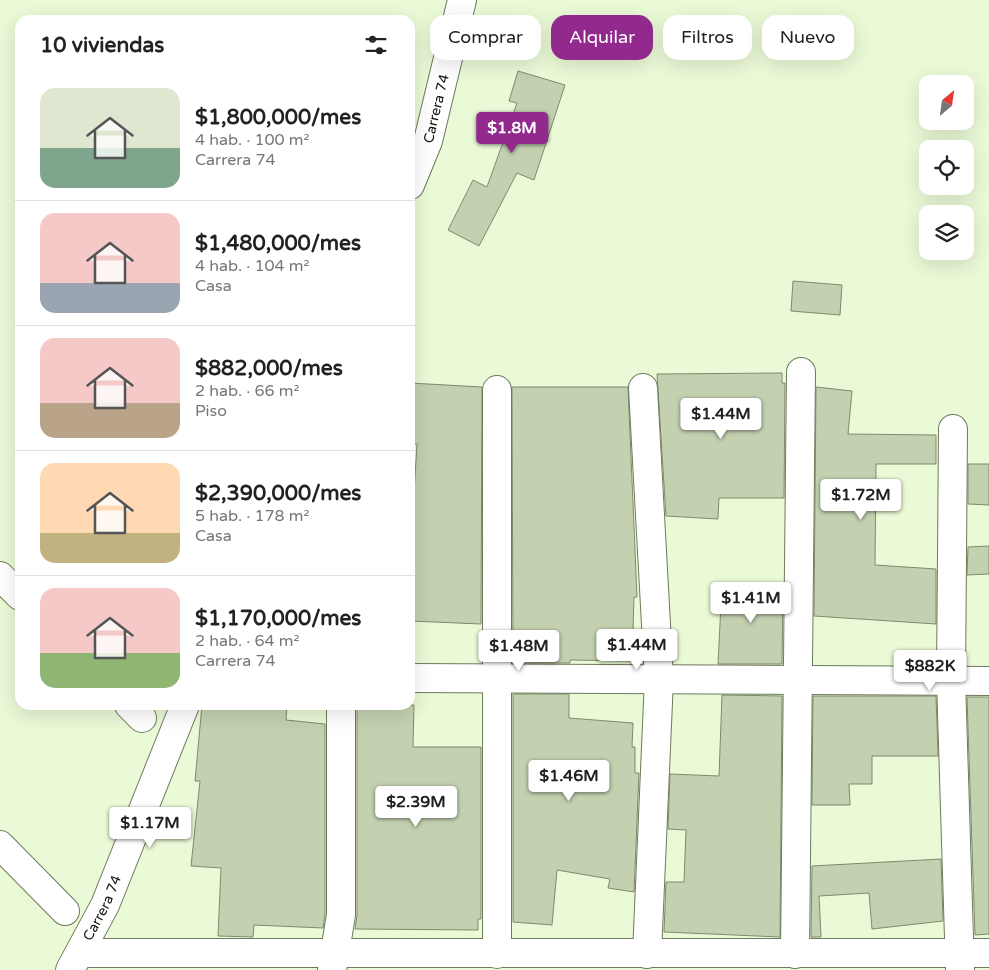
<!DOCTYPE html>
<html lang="es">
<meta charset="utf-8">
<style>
body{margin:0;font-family:"Varela Round",sans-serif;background:#f2f2f2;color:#222;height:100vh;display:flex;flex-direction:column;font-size:19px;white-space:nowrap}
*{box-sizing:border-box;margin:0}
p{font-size:16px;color:#767676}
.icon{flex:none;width:28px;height:28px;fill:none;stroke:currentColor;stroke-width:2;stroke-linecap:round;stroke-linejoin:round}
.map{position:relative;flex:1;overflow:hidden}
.side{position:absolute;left:15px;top:15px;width:400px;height:695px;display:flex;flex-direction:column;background:#fff;border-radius:15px;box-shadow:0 5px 20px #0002}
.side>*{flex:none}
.guide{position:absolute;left:430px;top:15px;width:475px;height:45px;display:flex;gap:10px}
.needle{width:32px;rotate:29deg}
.fabs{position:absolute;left:919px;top:75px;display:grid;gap:10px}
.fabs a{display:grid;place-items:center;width:55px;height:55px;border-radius:10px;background:#fff;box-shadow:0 5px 20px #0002;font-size:25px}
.price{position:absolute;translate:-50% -42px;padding:0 11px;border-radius:5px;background:#fff;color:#222;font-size:16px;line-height:32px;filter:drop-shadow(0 1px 2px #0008)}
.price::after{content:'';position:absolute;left:50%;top:30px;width:15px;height:11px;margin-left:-8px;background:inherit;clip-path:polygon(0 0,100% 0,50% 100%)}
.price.current{background:#922a8e;color:#fff}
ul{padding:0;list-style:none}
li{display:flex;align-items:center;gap:15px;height:125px;padding:0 25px}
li+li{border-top:1px solid #e0e0e0}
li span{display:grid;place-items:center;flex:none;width:140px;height:100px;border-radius:15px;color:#555}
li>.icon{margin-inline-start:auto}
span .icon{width:60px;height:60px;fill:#fffc;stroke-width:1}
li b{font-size:21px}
h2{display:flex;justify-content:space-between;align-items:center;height:60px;padding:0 25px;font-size:21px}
.tag{padding:0 18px;border-radius:15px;background:#fff;box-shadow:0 5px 20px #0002;font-size:18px;line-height:45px}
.tag.current{background:#922a8e;color:#fff}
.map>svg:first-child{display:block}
</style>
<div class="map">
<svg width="989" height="970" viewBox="0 0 989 970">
<rect width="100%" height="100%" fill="#eaf9d6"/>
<g fill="#c3d1b0" stroke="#7e8b6c">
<path d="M 518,71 L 565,85 L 534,180 L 517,173 L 479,246 L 448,230 L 473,180 L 487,187 L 517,103 L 509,101 Z"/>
<path d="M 793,281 L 842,285 L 840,315 L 791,311 Z"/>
<path d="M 782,373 L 782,383 L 785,383 L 784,498 L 719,498 L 718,519 L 666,516 L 657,374 Z"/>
<path d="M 410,383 L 482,387 L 481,624 L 410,621 L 410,493 L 414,493 L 417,444 L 410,444 Z"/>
<path d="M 512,387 L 628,387 L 637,597 L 634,597 L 632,661 L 570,660 L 570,663 L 513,663 Z"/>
<path d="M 816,387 L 852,391 L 848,434 L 936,435 L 936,464 L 876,464 L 875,565 L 936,569 L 936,624 L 814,616 Z"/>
<path d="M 968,464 L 989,464 L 989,505 L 968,504 Z"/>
<path d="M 989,546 L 989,574 L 967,575 L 968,547 Z"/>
<path d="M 783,583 L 782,664 L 718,664 L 722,584 Z"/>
<path d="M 513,694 L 569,694 L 569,718 L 633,723 L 632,747 L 635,747 L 635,773 L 639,773 L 634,892 L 608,888 L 610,879 L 557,870 L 552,925 L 513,922 Z"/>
<path d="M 722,695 L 782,696 L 780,937 L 664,932 L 666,882 L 684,882 L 686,830 L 668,829 L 670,774 L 719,776 Z"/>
<path d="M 813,696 L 936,696 L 938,756 L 872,756 L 872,784 L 849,784 L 850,805 L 812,805 Z"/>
<path d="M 967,697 L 989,697 L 989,934 L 975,935 Z"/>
<path d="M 202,705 L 287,705 L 286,720 L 325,724 L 325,914 L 323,928 L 254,925 L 253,937 L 218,936 L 221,868 L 191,866 L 200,781 L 195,781 Z"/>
<path d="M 357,705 L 414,705 L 413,747 L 481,747 L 481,919 L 478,919 L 478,930 L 355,929 L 357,915 Z"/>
<path d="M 941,859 L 943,921 L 872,929 L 869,893 L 819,896 L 821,937 L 811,937 L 812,866 Z"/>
</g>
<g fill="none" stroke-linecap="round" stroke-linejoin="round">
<g stroke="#6d7a5c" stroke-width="30">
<g id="minor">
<path id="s1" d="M 410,185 L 428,141 L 462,0"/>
<path d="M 643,388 L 659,679 L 647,954"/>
<path d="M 497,390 L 497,954"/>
<path d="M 953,429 L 951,680 L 960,970"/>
<path d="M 0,576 L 20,596"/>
<path d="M 410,678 L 989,681"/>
<path d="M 129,705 L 142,718"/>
<path d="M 0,845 L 65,911"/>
<path d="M 80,953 L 989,953"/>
<path d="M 795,954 L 801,372"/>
<path id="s2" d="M 70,970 L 105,905 L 185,705"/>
<path d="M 332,970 L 341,915 L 341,705"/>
</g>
</g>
<use href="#minor" stroke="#fff" stroke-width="28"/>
</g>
<g text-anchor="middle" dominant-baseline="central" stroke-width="4.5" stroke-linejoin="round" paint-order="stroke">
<g font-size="14" fill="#0f1408" stroke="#eaf9d6">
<text stroke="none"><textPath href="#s1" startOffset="81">Carrera 74</textPath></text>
<text stroke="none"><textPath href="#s2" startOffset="70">Carrera 74</textPath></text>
</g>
</g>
</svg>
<div class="fabs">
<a><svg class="needle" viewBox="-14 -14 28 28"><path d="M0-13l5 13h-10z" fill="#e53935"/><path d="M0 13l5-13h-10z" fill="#767676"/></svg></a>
<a><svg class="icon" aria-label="locate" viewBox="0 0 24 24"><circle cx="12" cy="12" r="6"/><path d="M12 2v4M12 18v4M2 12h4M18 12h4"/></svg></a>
<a><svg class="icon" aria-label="layers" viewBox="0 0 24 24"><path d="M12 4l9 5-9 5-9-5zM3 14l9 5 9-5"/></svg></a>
</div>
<b class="price current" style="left:512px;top:154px">$1.8M</b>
<b class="price" style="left:721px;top:440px">$1.44M</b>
<b class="price" style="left:861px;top:521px">$1.72M</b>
<b class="price" style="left:751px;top:624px">$1.41M</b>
<b class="price" style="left:637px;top:671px">$1.44M</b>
<b class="price" style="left:519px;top:672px">$1.48M</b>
<b class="price" style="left:930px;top:692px">$882K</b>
<b class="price" style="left:569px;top:802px">$1.46M</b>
<b class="price" style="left:416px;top:828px">$2.39M</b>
<b class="price" style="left:150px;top:849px">$1.17M</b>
<div class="guide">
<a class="tag">Comprar</a>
<a class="tag current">Alquilar</a>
<a class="tag">Filtros</a>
<a class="tag">Nuevo</a>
</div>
<section class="side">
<h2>10 viviendas<svg class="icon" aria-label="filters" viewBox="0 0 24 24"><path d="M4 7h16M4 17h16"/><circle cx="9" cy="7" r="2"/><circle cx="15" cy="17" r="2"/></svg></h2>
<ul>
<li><span style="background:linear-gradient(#dfe7d0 60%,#7fa58c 0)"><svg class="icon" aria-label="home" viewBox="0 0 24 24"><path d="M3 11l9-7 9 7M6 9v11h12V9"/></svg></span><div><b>$1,800,000/mes</b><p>4 hab. · 100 m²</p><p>Carrera 74</p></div></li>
<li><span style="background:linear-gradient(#f6c9c9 70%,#9aa5b1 0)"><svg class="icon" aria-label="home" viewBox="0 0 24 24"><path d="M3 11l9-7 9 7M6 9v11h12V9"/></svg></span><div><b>$1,480,000/mes</b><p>4 hab. · 104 m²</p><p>Casa</p></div></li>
<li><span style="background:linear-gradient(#f6c9c9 65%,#b9a48a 0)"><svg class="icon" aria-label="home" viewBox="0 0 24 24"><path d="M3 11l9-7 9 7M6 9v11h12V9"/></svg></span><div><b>$882,000/mes</b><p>2 hab. · 66 m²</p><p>Piso</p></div></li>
<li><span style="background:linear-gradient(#ffd9b3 70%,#c2b280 0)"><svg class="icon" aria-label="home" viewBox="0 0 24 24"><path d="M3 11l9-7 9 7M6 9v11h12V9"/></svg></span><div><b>$2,390,000/mes</b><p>5 hab. · 178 m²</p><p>Casa</p></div></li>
<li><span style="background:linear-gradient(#f6c9c9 65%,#8fb573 0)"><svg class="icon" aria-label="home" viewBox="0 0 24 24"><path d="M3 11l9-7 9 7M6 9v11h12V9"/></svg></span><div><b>$1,170,000/mes</b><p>2 hab. · 64 m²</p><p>Carrera 74</p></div></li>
</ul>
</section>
</div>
